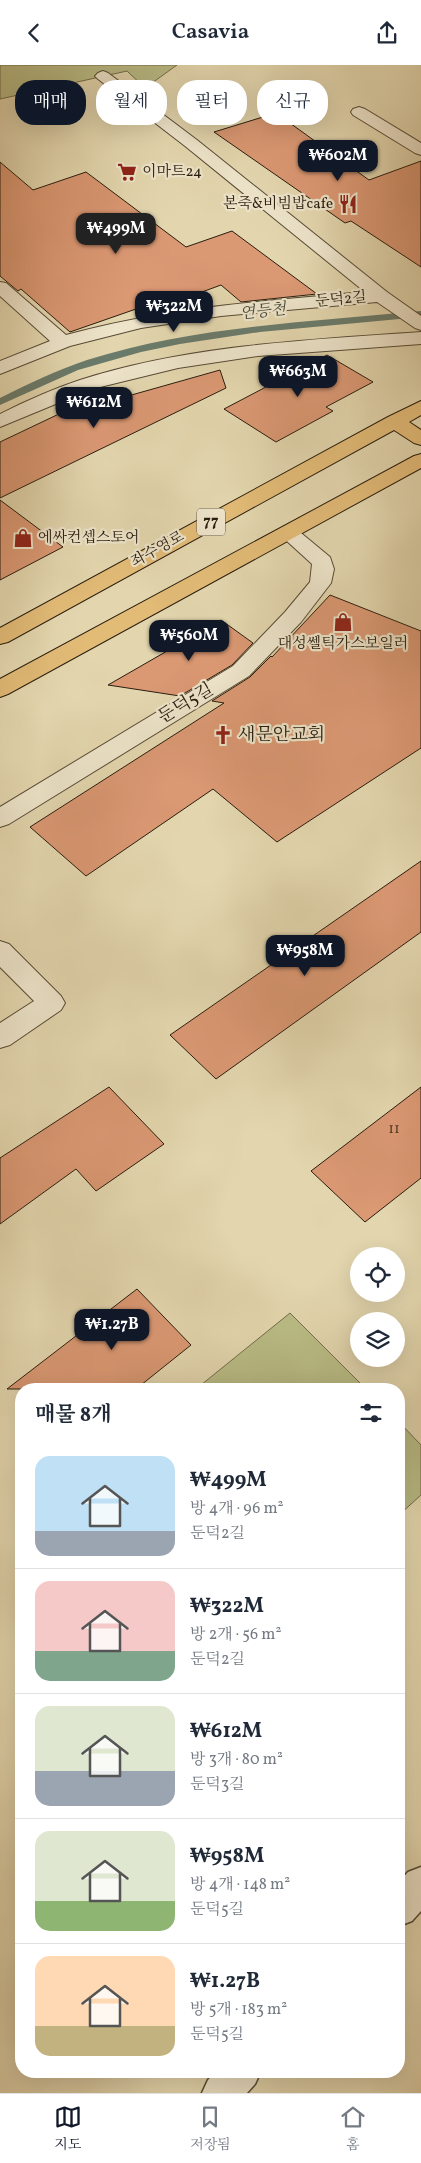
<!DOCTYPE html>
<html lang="ko">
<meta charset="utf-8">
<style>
body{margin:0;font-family:Vollkorn,"Noto Serif KR",serif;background:#f2f2f3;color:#1f2937;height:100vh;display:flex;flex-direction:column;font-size:19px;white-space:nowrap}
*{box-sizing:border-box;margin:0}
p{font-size:16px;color:#747a83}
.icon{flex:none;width:28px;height:28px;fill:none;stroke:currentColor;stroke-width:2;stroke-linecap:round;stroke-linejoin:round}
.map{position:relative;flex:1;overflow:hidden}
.side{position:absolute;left:15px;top:1318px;width:390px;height:695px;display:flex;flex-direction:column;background:#fff;border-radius:20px;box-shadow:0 5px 20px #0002}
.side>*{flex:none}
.top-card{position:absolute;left:15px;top:15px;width:391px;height:45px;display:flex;gap:10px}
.controls{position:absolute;left:350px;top:1182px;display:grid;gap:10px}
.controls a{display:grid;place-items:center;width:55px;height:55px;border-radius:50%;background:#fff;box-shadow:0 5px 20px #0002;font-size:25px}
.price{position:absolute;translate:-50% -42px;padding:0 11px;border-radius:10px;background:#111827;color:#fff;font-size:16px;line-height:32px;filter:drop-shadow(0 1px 2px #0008)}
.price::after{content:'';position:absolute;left:50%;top:30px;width:15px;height:11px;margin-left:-8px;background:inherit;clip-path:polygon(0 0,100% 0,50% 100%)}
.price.current{background:#222;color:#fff}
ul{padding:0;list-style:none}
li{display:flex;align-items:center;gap:15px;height:125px;padding:0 20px}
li+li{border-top:1px solid #e0e1e3}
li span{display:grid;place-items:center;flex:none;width:140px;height:100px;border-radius:15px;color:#555}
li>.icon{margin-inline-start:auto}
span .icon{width:60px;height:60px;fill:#fffc;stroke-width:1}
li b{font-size:21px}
h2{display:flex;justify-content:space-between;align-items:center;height:60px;padding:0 20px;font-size:21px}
.pill{padding:0 18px;border-radius:20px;background:#fff;box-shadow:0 5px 20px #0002;font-size:18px;line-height:45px}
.pill.current{background:#111827;color:#fff}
header{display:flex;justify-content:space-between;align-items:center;height:65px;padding:0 20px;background:#fff;font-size:22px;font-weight:600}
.menu{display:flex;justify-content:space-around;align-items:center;height:70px;border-top:1px solid #e0e1e3;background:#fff;font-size:14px;color:#747a83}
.menu a{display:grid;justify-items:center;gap:2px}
.menu .current{color:#111827}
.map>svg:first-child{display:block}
</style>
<header><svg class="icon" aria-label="back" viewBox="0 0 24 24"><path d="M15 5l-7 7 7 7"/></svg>Casavia<svg class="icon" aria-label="share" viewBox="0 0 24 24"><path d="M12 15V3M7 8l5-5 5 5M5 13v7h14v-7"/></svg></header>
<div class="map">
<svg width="421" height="2028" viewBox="0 0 421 2028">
<rect width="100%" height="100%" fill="#e3d6ae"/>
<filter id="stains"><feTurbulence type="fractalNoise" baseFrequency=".004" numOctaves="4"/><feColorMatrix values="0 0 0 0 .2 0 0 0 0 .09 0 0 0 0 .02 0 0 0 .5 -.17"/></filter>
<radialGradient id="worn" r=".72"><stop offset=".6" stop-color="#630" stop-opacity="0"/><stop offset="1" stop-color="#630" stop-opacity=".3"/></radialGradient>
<g fill="#b9bc86" stroke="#716c4a">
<path d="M 0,0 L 177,0 L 145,23 L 127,6 L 0,34 Z"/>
<path d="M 290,1248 L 366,1324 L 196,1324 Z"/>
<path d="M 399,1357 L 421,1380 L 421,1430 L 399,1450 Z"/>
</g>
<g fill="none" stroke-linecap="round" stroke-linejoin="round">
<path fill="#6a7b6b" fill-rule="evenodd" d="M 421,246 L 421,252 L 260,267 L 180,279 L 141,287 L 78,305 L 0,340 L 0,333 C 28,319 57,305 87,295 C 194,261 310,257 421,246 Z"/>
</g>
<g fill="#da9873" stroke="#291d0e">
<path d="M 276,48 L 369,115 L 421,96 L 421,202 L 351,156 L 345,158 L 214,67 Z"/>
<path d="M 0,97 L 33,125 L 86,107 L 186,182 L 232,166 L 317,229 L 241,237 L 221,220 L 142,249 L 136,244 L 70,267 L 21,224 L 18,226 L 0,211 Z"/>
<path d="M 327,290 L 373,317 L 326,342 L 333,346 L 276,377 L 224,344 Z"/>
<path d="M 220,305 L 226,323 L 0,433 L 0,377 L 82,338 L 89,342 Z"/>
<path d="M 0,435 L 63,482 L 0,515 Z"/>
<path d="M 330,530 L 421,566 L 421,683 L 277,777 L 213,724 L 86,811 L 30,762 L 224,638 L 212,636 L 250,612 L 271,591 L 272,592 Z"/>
<path d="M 221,555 L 253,578 L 232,600 L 180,631 L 108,620 Z"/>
<path d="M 421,796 L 421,867 L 216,1014 L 170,970 Z"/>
<path d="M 109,1022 L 164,1079 L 96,1126 L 76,1104 L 0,1159 L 0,1093 Z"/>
<path d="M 421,1022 L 421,1113 L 365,1157 L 311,1106 Z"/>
<path d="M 137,1224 L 191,1280 L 136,1324 L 7,1324 Z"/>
</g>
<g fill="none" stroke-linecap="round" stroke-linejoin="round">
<g stroke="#584b36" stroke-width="3">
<g id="service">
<path d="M 421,1802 L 421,1846 L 412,1856 L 399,1861 L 399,1817 L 408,1807 Z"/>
<path d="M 216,2006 L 261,2006 L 255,2019 L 247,2028 L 202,2028 L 208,2015 Z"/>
</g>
</g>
<g stroke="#584b36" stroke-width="2">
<g id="minor">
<path d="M 103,6 L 108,8 L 197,75 L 387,227 L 421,251 L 421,265 L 415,263 L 377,237 L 221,251 L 141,263 L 70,281 L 0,309 L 0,296 L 50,276 L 0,231 L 0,217 L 6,218 L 66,270 C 164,243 264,236 365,227 L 185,81 L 98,14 L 95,11 L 98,8 Z"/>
<path d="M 359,42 L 365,44 L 421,78 L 421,90 L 415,88 L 353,50 L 351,47 L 353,44 Z"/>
<path d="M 421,267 L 421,279 L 258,291 L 178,303 L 92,324 L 0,362 L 0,349 C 26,336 53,324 80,315 C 190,280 307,275 421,267 Z"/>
<path d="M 288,461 L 295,463 L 330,492 L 334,504 L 331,518 L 301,557 L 249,611 L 9,759 L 0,762 L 0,742 L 233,601 L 285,547 L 310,517 L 312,499 L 278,468 L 281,463 Z"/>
<path d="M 0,876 L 9,879 L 61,931 L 65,938 L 61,945 L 10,980 L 0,983 L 0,958 L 34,936 L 0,902 Z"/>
</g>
</g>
<g stroke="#291d0e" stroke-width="2">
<g id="primary">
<path d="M 421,336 L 421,350 L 409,357 L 421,365 L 421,380 L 414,378 L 394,365 L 8,577 L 0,579 L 0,563 L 388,352 Z"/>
<path d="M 421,389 L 421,403 L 8,629 L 0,632 L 0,614 L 414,391 Z"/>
</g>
</g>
<use href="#service" fill="#ede4ca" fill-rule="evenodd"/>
<use href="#minor" fill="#ede4ca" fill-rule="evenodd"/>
<use href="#primary" fill="#e2bb77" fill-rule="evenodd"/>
</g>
<defs>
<g id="supermarket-bare" transform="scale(1.5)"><path d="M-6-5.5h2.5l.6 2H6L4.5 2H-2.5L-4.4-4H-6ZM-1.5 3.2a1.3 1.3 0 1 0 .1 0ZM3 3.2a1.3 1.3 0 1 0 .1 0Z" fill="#8f2418" stroke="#ede4ca" stroke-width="2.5" paint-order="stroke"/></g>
<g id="restaurant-bare" transform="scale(1.5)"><path d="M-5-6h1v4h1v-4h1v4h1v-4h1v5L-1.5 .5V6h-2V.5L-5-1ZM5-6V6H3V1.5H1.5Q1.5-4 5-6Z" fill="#8f2418" stroke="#ede4ca" stroke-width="2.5" paint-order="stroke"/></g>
<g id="shop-bare" transform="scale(1.5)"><path d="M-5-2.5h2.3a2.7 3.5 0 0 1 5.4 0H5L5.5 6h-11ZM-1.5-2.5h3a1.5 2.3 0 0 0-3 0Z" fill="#8f2418" stroke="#ede4ca" stroke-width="2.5" paint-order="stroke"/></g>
<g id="church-bare" transform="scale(1.5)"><path d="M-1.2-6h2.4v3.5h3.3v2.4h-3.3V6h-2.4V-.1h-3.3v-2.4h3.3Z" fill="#8f2418" stroke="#ede4ca" stroke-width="2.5" paint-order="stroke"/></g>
</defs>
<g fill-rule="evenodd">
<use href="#supermarket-bare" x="127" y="107"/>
<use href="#restaurant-bare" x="348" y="139"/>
<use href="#shop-bare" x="23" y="473"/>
<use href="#shop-bare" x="343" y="557"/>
<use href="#church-bare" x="223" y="670"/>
</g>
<g text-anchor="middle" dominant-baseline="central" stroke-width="4.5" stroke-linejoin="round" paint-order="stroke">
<g font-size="15" fill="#291d0e" stroke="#ede4ca" text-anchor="start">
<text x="142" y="107">이마트24</text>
<text x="333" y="139" text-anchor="end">본죽&amp;비빔밥cafe</text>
<text x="38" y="473">에싸컨셉스토어</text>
<text x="343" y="579" text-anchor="middle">대성쎌틱가스보일러</text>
</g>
<g font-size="15" fill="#291d0e" stroke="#ede4ca">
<text transform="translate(341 235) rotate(-5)">둔덕2길</text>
<text transform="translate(158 485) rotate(-29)">좌수영로</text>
</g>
<g font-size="15" fill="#553c27">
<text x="394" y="1064">11</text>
</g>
<g font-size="16" font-style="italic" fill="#494c3c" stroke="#ede4ca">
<text transform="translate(263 247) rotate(-6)">연등천</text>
</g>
<rect fill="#ede4ca" stroke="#645946" stroke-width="1" x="197" y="443.5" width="28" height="27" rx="4"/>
<g font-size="16" font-weight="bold" fill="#291d0e">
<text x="211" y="457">77</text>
</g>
<g font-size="18" fill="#291d0e" stroke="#ede4ca">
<text transform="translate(186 639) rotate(-31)">둔덕5길</text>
</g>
<g font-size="18" fill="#291d0e" stroke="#ede4ca" text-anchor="start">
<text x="238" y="670">새문안교회</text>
</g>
</g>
<rect width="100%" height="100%" filter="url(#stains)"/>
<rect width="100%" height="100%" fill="url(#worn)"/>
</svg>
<div class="controls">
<a><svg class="icon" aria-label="locate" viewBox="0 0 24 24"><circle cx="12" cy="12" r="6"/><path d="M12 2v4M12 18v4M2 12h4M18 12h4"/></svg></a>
<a><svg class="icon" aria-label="layers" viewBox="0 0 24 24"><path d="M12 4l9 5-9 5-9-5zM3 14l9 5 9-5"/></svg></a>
</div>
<b class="price" style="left:338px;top:117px">₩602M</b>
<b class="price current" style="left:116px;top:190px">₩499M</b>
<b class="price" style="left:174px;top:268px">₩322M</b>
<b class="price" style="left:298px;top:333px">₩663M</b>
<b class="price" style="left:94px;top:364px">₩612M</b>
<b class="price" style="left:189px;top:597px">₩560M</b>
<b class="price" style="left:305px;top:912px">₩958M</b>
<b class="price" style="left:112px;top:1286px">₩1.27B</b>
<div class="top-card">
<a class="pill current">매매</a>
<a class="pill">월세</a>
<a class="pill">필터</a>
<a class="pill">신규</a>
</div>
<section class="side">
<h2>매물 8개<svg class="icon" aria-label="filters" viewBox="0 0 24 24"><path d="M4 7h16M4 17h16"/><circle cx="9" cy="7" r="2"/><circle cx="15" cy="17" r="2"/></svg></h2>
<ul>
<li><span style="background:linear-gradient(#bfe0f5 75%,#9aa5b1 0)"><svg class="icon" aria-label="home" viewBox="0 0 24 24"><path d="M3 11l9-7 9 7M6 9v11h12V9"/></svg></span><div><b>₩499M</b><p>방 4개 · 96 m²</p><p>둔덕2길</p></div></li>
<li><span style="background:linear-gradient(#f6c9c9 70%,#7fa58c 0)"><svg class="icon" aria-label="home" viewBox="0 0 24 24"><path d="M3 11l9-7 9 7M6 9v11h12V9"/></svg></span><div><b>₩322M</b><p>방 2개 · 56 m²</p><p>둔덕2길</p></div></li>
<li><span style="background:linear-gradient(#dfe7d0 65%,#9aa5b1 0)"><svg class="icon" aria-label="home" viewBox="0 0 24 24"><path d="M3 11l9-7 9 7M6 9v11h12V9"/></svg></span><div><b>₩612M</b><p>방 3개 · 80 m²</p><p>둔덕3길</p></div></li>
<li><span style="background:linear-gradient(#dfe7d0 70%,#8fb573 0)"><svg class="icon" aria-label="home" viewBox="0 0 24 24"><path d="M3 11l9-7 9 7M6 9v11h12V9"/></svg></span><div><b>₩958M</b><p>방 4개 · 148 m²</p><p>둔덕5길</p></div></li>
<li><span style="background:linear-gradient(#ffd9b3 70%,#c2b280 0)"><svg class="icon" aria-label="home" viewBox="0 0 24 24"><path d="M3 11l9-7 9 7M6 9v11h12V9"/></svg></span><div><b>₩1.27B</b><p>방 5개 · 183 m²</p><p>둔덕5길</p></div></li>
</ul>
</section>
</div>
<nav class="menu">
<a class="current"><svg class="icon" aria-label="map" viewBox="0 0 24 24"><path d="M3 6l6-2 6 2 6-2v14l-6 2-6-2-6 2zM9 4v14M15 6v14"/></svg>지도</a>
<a><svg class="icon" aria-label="saved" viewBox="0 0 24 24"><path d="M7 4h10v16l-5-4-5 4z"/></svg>저장됨</a>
<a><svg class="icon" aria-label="home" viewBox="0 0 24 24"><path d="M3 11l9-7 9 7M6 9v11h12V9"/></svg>홈</a>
</nav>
